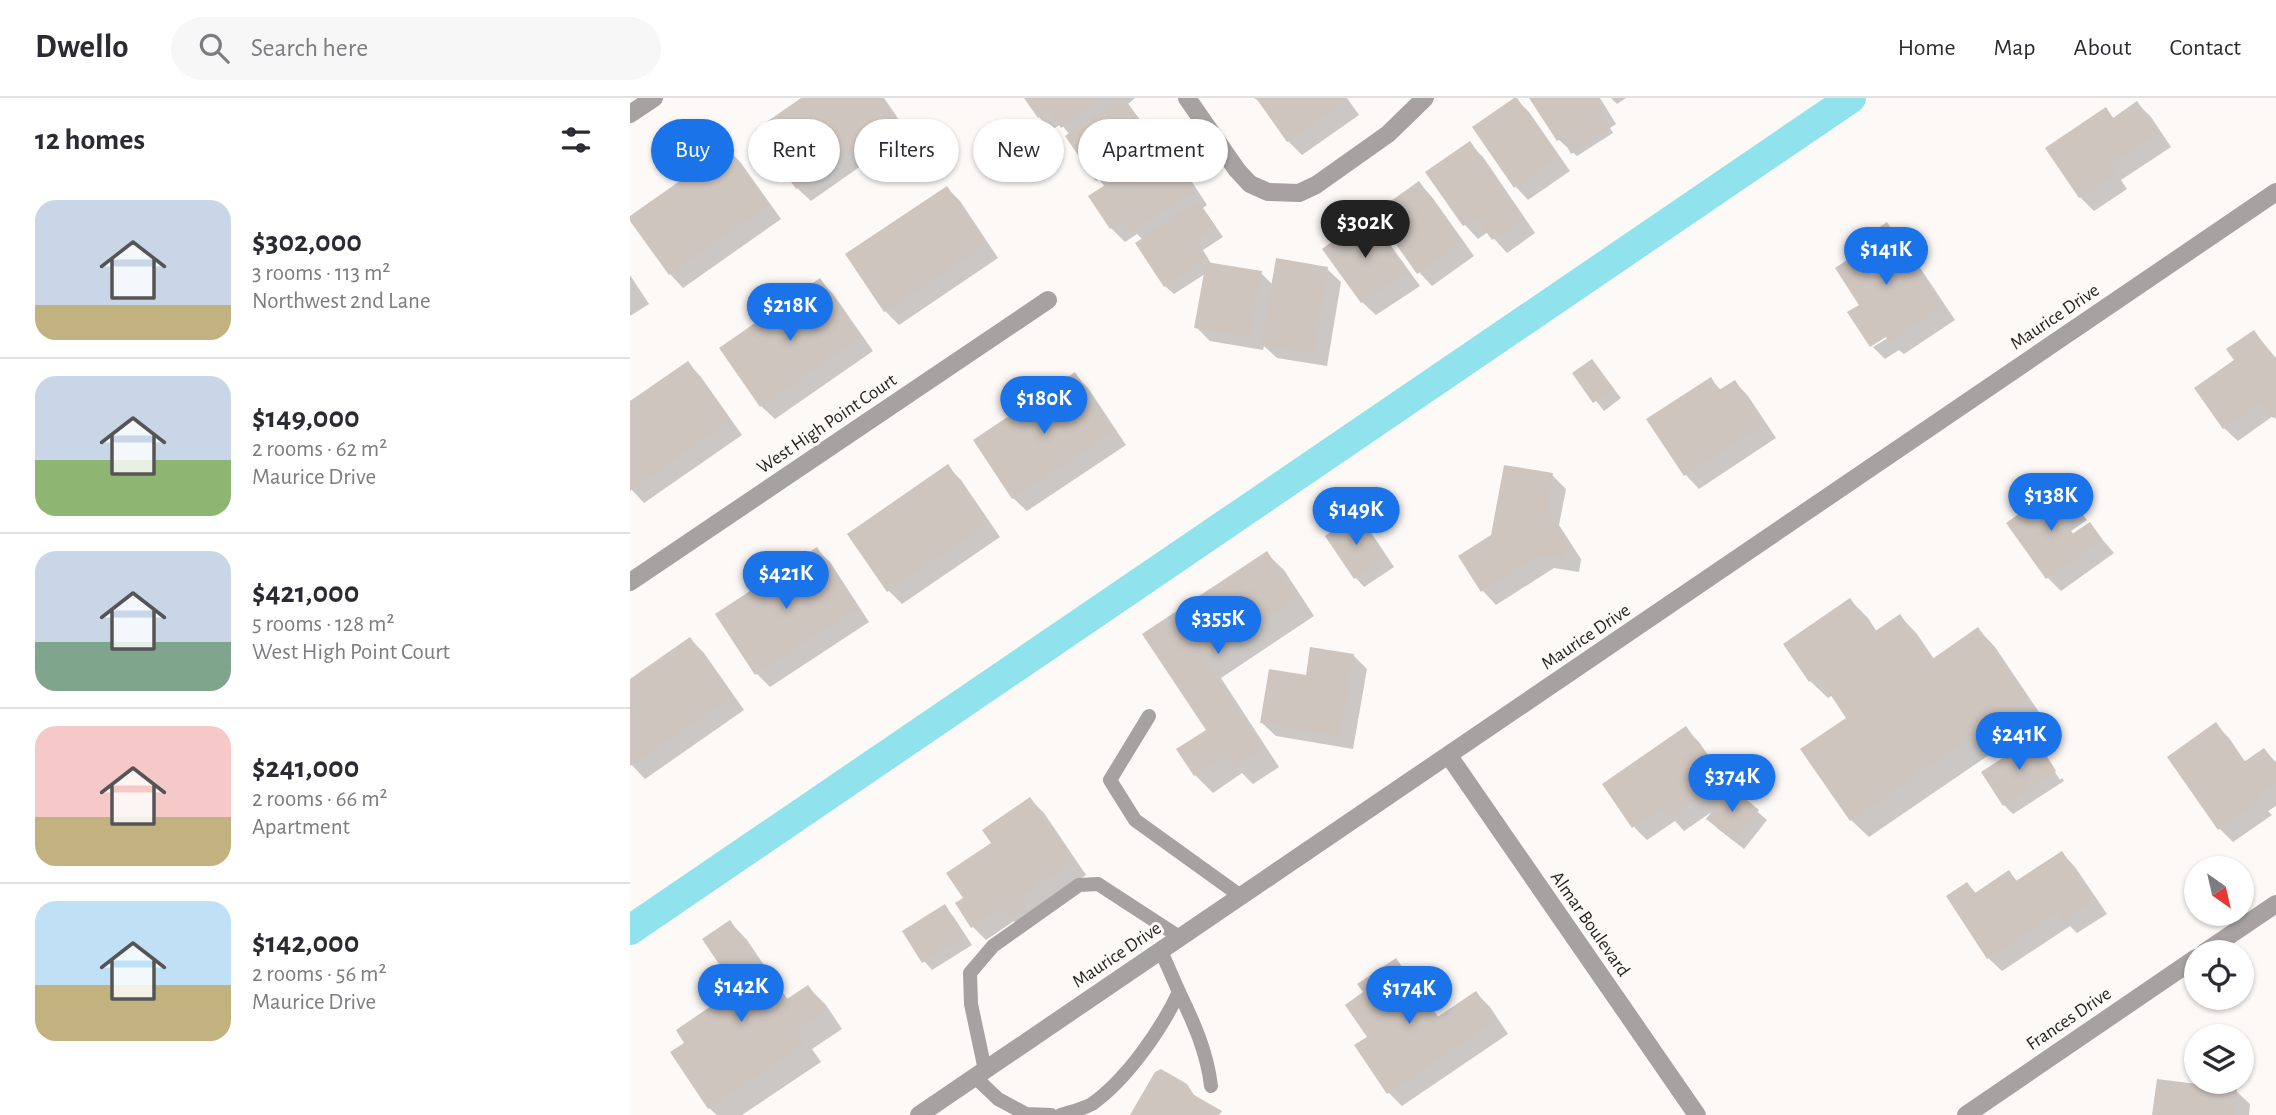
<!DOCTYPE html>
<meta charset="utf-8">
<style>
body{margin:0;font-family:"Alegreya Sans",sans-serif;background:#f7f7f7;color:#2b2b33;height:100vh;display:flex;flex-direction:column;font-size:26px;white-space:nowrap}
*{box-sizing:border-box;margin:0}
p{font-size:23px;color:#7c7c81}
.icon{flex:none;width:38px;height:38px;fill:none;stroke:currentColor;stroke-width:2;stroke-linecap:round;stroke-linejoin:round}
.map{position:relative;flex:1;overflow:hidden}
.side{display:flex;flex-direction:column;background:#fff;width:630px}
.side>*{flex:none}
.hud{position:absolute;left:21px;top:21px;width:665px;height:63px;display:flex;gap:14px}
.needle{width:46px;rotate:146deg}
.tools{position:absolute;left:1554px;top:758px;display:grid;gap:14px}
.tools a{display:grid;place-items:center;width:70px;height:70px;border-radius:50%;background:#fff;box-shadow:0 2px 5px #0004;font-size:35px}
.price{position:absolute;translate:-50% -60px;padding:0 16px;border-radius:24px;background:#1a73e8;color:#fff;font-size:23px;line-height:46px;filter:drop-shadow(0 2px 4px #0008)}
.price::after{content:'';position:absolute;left:50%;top:42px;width:21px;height:16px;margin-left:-10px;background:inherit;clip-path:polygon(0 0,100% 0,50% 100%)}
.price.current{background:#222;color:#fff}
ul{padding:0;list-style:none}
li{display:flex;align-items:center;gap:21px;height:175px;padding:0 35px}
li+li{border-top:2px solid #e1e1e2}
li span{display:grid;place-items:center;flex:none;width:196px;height:140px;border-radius:21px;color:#555}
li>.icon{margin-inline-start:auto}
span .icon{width:84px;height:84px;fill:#fffc;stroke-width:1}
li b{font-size:30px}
h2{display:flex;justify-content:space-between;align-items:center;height:84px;padding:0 35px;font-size:30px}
.tag{padding:0 24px;border-radius:32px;background:#fff;box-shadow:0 2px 5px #0004;font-size:24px;line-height:63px}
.tag.current{background:#1a73e8;color:#fff}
header{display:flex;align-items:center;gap:42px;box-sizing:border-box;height:98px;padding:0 35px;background:#fff;border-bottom:2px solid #e1e1e2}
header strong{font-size:33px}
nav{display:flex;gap:38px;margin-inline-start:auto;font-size:24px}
.search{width:490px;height:63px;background:#f7f7f7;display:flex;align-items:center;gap:18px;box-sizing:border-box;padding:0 24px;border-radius:38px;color:#7c7c81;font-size:26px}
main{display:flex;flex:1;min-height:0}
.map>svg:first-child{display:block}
</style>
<header>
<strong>Dwello</strong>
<div class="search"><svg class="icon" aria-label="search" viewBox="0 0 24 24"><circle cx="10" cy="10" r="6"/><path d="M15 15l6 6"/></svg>Search here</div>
<nav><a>Home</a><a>Map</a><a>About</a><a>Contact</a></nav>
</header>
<main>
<section class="side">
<h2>12 homes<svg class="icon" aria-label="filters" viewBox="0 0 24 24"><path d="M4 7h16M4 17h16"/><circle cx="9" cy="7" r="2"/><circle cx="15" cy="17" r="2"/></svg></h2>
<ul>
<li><span style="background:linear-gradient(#c9d6e8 75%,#c2b280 0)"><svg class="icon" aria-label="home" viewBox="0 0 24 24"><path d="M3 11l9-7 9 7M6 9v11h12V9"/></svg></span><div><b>$302,000</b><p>3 rooms · 113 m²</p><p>Northwest 2nd Lane</p></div></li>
<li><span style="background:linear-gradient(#c9d6e8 60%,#8fb573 0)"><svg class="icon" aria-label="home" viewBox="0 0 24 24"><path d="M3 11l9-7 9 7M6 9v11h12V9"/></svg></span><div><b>$149,000</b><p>2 rooms · 62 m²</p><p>Maurice Drive</p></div></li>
<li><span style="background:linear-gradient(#c9d6e8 65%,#7fa58c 0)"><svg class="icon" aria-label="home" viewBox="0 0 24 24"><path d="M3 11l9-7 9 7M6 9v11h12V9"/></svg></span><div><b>$421,000</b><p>5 rooms · 128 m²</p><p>West High Point Court</p></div></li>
<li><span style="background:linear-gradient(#f6c9c9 65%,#c2b280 0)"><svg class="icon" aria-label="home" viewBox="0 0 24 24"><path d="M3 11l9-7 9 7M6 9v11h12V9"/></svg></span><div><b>$241,000</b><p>2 rooms · 66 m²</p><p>Apartment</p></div></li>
<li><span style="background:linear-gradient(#bfe0f5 60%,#c2b280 0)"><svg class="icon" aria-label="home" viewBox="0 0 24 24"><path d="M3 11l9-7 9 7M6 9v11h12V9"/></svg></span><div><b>$142,000</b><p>2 rooms · 56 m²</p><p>Maurice Drive</p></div></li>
</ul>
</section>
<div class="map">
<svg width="1646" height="1017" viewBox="0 0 1646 1017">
<rect width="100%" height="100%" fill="#fdf9f7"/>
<g fill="#0003">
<path d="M 174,0 L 254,0 L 278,35 L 181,103 L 167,90 Z"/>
<path d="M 396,0 L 505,0 L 498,6 L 533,52 L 536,51 L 549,64 L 577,107 L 573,110 L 593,139 L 573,152 L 582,167 L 631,175 L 643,187 L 697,171 L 711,184 L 697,268 L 647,260 L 634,248 L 633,252 L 580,243 L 566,229 L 575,176 L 544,196 L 535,188 L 513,142 L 507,136 L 495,144 L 481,130 L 461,98 L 475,89 L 437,39 L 440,37 L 431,26 L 422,32 L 409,19 Z"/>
<path d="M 624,0 L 717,0 L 729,17 L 672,57 L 658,43 L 632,5 Z"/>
<path d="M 901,0 L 970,0 L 986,26 L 980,30 L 983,35 L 947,58 L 928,41 Z"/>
<path d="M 981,0 L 996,0 L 987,6 Z"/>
<path d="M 886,1 L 899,14 L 940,73 L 898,102 L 885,88 Z"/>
<path d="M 1507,5 L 1521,19 L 1541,49 L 1491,82 L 1497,91 L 1464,113 L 1450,99 L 1418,50 L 1475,12 L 1484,21 Z"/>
<path d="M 840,46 L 853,59 L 905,135 L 877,155 L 858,134 L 848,141 L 835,127 L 798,74 Z"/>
<path d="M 98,51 L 111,65 L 151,121 L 53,190 L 40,176 Z"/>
<path d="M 789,85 L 802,99 L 844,158 L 802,188 L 789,174 Z"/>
<path d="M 317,90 L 330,103 L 368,160 L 269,227 L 255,213 L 218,156 Z"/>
<path d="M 737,120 L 751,134 L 790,188 L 746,217 L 732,204 Z"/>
<path d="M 1257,127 L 1270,140 L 1325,222 L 1274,256 L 1269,252 L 1255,261 L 1243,249 L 1264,236 L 1262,233 L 1242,245 L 1242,248 L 1231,208 Z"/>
<path d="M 0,177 L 19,206 L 0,218 Z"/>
<path d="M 190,182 L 203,196 L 243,253 L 145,321 L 131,308 Z"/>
<path d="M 1624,234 L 1646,260 L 1646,321 L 1643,318 L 1608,343 L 1594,330 L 1606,263 Z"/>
<path d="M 962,263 L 991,300 L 974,313 L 945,276 Z"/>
<path d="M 58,265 L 71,279 L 112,337 L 14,405 L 0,390 L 0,306 Z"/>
<path d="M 445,277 L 458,290 L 496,347 L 397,413 L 383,400 Z"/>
<path d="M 1080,281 L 1092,293 L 1105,284 L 1118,298 L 1146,340 L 1069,391 L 1056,377 L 1019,321 Z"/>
<path d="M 317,368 L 331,382 L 370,439 L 272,506 L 259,493 L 219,436 Z"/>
<path d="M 922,377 L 936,391 L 929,427 L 951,461 L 949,474 L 924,470 L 866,507 L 853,493 L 831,459 L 863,438 Z"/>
<path d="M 1430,389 L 1457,422 L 1441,433 L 1444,437 L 1459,426 L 1484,455 L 1431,493 L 1418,480 Z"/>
<path d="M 727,418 L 736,427 L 764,469 L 734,489 L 726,480 L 697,438 Z"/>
<path d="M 186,451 L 200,464 L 239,524 L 140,589 L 127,576 L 88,516 Z"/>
<path d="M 636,455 L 654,472 L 684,518 L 591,580 L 649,669 L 623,686 L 612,675 L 583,695 L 565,677 L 549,652 L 578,633 L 514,536 Z"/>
<path d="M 1220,502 L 1238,520 L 1247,534 L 1270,518 L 1287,536 L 1304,561 L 1348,531 L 1365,549 L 1413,620 L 1239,739 L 1221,722 L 1219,620 L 1203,597 L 1198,600 L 1180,583 Z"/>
<path d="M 60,541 L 74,555 L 114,612 L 15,681 L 0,665 L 0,583 Z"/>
<path d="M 723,557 L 737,571 L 723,651 L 646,638 L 632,625 L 677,579 Z"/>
<path d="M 1585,626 L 1599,640 L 1616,665 L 1634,652 L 1646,664 L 1646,708 L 1638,713 L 1642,717 L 1603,744 L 1590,731 L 1539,659 Z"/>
<path d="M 1055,630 L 1069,644 L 1103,693 L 1137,722 L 1114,751 L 1087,730 L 1083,713 L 1054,733 L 1045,723 L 1017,742 L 1004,729 Z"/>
<path d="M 1404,642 L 1412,649 L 1409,649 L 1430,682 L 1432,680 L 1434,683 L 1383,716 L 1374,707 L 1353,675 Z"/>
<path d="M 400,701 L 414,715 L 456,777 L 403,813 L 394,834 L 384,823 L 356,842 L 343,829 L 335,800 L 364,745 Z"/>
<path d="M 1432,755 L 1445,769 L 1477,816 L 1447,835 L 1440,828 L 1372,873 L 1358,860 L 1337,786 L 1347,796 L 1379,774 L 1388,784 Z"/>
<path d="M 314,809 L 323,818 L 342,847 L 302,872 L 294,863 Z"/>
<path d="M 100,824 L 117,842 L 158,902 L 178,889 L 196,907 L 212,931 L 182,951 L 191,964 L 112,1017 L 87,1017 L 79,1010 L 57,945 L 109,892 Z"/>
<path d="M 766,862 L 779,876 L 809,920 L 846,895 L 860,909 L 878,936 L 772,1008 L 759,995 L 739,939 Z"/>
<path d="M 1606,993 L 1620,1006 L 1619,1017 L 1524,1017 Z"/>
</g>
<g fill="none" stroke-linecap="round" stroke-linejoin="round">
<path stroke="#90e2ed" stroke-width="30" d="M 0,832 L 1221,0"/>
</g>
<g fill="#cfc5bf">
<path d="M 171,0 L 252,0 L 266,21 L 166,91 L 125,32 Z"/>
<path d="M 394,0 L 473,0 L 431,30 L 419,12 L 408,20 Z"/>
<path d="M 489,0 L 494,0 L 524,42 L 466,83 L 435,38 Z"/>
<path d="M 626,0 L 715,0 L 716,3 L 657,44 Z"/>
<path d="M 884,0 L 887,0 L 928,59 L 884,90 L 842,29 Z"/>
<path d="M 899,0 L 967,0 L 974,12 L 927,43 Z"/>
<path d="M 1507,3 L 1529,35 L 1479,67 L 1485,77 L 1449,100 L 1415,50 L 1476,9 L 1483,20 Z"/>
<path d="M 971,16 L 980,30 L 941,56 L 933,41 Z"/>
<path d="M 840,43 L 893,121 L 862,142 L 846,120 L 833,128 L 795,74 Z"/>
<path d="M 536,48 L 565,93 L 502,133 L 494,122 L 480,131 L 458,98 Z"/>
<path d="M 98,49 L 139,107 L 39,177 L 0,123 L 0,118 Z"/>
<path d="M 789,83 L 832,144 L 787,176 L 744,115 Z"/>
<path d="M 317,88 L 356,146 L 254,214 L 215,156 Z"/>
<path d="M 568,103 L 586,129 L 565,142 L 577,160 L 534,189 L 505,145 Z"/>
<path d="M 737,118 L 778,174 L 731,205 L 692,151 Z"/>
<path d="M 1257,124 L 1312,208 L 1259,244 L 1256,239 L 1240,249 L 1217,214 L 1229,207 L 1205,170 L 1227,155 L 1222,148 Z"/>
<path d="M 646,160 L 698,169 L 684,256 L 631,247 Z"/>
<path d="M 576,164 L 632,173 L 620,239 L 564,230 Z"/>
<path d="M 190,180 L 231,239 L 130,309 L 89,250 Z"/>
<path d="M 1624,232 L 1646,263 L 1646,318 L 1643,320 L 1631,304 L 1593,331 L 1564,290 L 1604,262 L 1596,251 Z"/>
<path d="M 962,261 L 984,291 L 963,305 L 942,275 Z"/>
<path d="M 58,263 L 100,322 L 0,393 L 0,303 Z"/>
<path d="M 445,274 L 484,333 L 382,401 L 343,342 Z"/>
<path d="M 1081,279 L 1089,292 L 1105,282 L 1134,326 L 1054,378 L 1016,321 Z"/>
<path d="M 318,366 L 358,425 L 257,494 L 217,436 Z"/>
<path d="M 874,367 L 923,375 L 917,412 L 938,446 L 935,461 L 910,457 L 851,494 L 828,458 L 861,437 Z"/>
<path d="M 1430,387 L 1445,407 L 1429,419 L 1442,436 L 1460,424 L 1472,441 L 1416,481 L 1376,425 Z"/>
<path d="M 727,416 L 756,459 L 724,481 L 695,438 Z"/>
<path d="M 187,449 L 227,510 L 125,577 L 85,516 Z"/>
<path d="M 637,453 L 668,500 L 574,562 L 633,650 L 604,670 L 596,657 L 564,678 L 546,651 L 576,632 L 512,536 Z"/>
<path d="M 1220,500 L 1244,534 L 1270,516 L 1301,562 L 1348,529 L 1397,601 L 1220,723 L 1170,651 L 1216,620 L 1188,578 L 1179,584 L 1153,546 Z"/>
<path d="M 60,539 L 102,598 L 0,668 L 0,581 Z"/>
<path d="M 680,549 L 724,556 L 710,638 L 630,625 L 639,571 L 676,577 Z"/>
<path d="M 1586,624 L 1614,664 L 1634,650 L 1646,666 L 1646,685 L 1626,699 L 1629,703 L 1588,732 L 1537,659 Z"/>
<path d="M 1056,628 L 1094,683 L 1039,721 L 1032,710 L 1002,730 L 972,686 Z"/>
<path d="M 1405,639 L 1426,673 L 1373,708 L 1351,674 Z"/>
<path d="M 1101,689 L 1129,712 L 1104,743 L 1076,721 Z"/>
<path d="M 400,699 L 444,763 L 391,799 L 397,809 L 380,821 L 371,809 L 341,830 L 325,805 L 333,800 L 316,775 L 361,745 L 352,732 Z"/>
<path d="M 1432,753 L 1464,802 L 1433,823 L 1427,815 L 1357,861 L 1316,798 L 1337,784 L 1345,795 L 1379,772 L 1386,783 Z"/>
<path d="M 315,806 L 334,838 L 292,865 L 272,833 Z"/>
<path d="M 100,822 L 154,903 L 178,887 L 196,913 L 165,933 L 174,946 L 78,1011 L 40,954 L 54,945 L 46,932 L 106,891 L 72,841 Z"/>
<path d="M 766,860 L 806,920 L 846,893 L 866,922 L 757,996 L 724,947 L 737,939 L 715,907 L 733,894 L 727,886 Z"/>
<path d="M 531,971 L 557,986 L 564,997 L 592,1013 L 589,1017 L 500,1017 L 525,974 Z"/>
<path d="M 1527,981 L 1607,991 L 1604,1017 L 1522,1017 Z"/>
</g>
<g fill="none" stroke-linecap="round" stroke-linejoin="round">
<g stroke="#a7a1a2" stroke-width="14">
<path d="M 519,618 L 480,682 L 505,722 L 612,799"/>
<path d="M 549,894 C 564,925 577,954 581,988"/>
<path d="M 355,972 L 341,906 L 340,875 L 363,848 L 449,787 L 468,786 L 551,840"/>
<path d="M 345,979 L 368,1001 L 396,1016 L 421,1017"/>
<path d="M 431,1017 C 440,1014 453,1011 462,1006 C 497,981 531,932 549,894 L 531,853"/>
</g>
<g stroke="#a7a1a2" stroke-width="18">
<path d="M 557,0 L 607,72 L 620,86 L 638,94 L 669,95 L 686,87 L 758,36 L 795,0"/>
<path d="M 0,16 L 24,0"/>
<path d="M 0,484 L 418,202"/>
<path d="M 819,658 L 1067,1017"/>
<path d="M 1575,854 L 1646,806"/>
<path d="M 289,1017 L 1646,94"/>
<path d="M 1336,1017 L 1566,860"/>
</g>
</g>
<g text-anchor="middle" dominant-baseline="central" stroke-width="6" stroke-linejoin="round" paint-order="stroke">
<g font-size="19" fill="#231f1d" stroke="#fdf9f7">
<text transform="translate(1425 219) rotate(-34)">Maurice Drive</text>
<text transform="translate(197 326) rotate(-34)">West High Point Court</text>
<text transform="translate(956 539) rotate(-34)">Maurice Drive</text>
<text transform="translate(960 826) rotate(55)">Almar Boulevard</text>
<text transform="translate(487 857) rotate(-34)">Maurice Drive</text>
<text transform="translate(1439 921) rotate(-34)">Frances Drive</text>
</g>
</g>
</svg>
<div class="tools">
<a><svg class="needle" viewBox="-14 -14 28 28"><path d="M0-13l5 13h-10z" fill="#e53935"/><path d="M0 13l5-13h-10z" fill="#7c7c81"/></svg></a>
<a><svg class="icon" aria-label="locate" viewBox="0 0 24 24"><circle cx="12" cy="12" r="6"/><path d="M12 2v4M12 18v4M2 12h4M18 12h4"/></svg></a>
<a><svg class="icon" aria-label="layers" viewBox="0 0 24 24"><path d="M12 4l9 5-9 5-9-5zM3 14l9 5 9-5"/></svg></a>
</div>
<b class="price current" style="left:735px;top:162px">$302K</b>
<b class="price" style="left:1256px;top:189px">$141K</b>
<b class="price" style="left:160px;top:245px">$218K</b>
<b class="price" style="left:414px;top:338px">$180K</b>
<b class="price" style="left:1421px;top:435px">$138K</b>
<b class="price" style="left:726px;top:449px">$149K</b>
<b class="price" style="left:156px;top:513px">$421K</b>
<b class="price" style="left:588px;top:558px">$355K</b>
<b class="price" style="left:1389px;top:674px">$241K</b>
<b class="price" style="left:1102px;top:716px">$374K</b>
<b class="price" style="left:111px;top:926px">$142K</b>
<b class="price" style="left:779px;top:928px">$174K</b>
<div class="hud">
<a class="tag current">Buy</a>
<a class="tag">Rent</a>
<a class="tag">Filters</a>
<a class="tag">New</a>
<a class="tag">Apartment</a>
</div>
</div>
</main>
